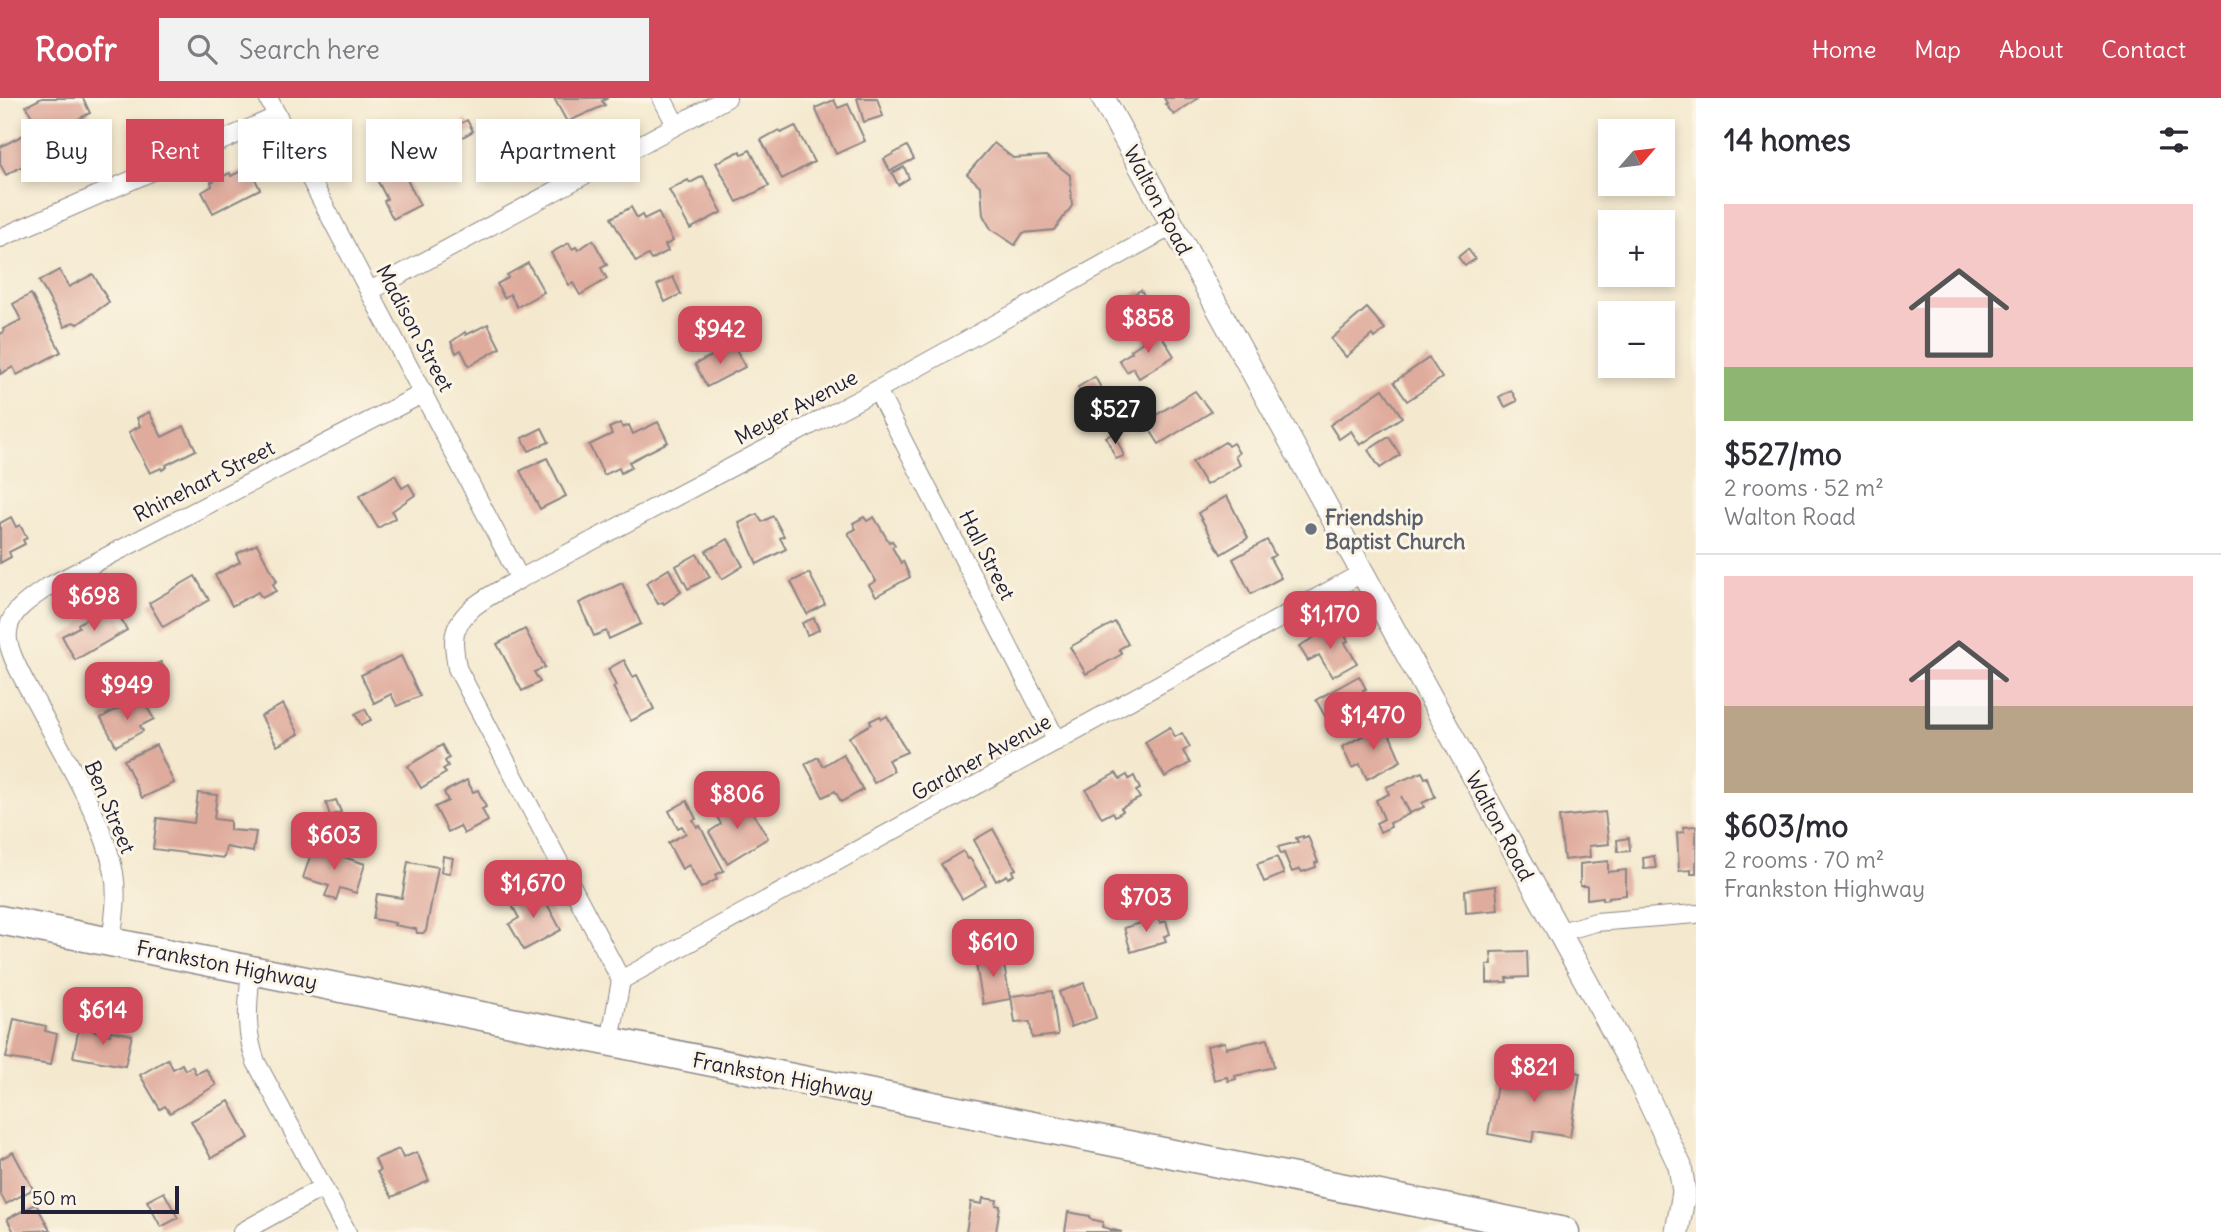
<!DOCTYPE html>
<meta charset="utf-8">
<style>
body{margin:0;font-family:Delius,sans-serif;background:#f2f2f3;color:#2b2b33;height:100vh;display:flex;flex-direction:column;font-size:26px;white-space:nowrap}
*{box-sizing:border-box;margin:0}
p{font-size:23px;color:#7c7c81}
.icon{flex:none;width:38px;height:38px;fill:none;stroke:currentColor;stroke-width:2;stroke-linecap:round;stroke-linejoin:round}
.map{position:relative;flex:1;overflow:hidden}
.panel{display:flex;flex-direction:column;background:#fff;width:525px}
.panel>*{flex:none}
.banner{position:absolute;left:21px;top:21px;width:665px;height:63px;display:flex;gap:14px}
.needle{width:46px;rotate:62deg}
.fabs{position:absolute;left:1598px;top:21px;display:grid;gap:14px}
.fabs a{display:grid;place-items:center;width:77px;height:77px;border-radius:0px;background:#fff;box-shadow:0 4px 10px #0003;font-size:35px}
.scale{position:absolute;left:21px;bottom:18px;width:158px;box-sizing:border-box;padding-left:7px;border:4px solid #22223b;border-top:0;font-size:19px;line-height:24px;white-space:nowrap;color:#22223b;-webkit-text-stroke:5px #fcf5e5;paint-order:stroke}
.price{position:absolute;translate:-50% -60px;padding:0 16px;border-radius:14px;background:#d1495b;color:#fff;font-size:23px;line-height:46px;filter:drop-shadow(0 2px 4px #0008)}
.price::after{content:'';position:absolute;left:50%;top:42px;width:21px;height:16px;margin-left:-10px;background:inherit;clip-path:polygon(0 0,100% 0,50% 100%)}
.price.on{background:#222;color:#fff}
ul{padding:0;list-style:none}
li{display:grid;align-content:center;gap:14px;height:371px;padding:0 28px}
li+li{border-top:2px solid #e1e1e2}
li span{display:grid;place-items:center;height:217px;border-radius:0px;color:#555}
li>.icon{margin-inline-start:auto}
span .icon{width:126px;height:126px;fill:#fffc;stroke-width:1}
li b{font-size:30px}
h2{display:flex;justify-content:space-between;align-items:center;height:84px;padding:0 28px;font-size:30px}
.chip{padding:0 24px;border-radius:0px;background:#fff;box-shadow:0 4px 10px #0003;font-size:24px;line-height:63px}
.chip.on{background:#d1495b;color:#fff}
header{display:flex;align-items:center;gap:42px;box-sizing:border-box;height:98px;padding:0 35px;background:#d1495b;color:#fff}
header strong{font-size:33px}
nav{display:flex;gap:38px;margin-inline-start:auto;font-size:24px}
.search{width:490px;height:63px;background:#f2f2f3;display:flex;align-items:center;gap:18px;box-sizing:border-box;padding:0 24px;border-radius:0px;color:#7c7c81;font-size:26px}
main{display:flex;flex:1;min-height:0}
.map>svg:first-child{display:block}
</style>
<header>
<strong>Roofr</strong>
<div class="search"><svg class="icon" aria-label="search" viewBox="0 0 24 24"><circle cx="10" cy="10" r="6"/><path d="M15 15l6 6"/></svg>Search here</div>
<nav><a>Home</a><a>Map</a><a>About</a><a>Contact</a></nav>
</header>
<main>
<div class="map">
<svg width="1696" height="1134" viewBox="0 0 1696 1134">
<rect width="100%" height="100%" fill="#fcf5e5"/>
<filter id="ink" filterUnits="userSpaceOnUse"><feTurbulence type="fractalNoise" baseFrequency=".0143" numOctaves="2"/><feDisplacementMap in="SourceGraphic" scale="14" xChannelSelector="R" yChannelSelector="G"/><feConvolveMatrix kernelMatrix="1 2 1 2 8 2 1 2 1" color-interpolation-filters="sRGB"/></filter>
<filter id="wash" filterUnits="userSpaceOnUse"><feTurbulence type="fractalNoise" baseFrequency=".00686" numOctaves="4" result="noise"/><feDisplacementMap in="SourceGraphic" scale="28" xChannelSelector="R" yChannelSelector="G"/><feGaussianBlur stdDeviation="1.57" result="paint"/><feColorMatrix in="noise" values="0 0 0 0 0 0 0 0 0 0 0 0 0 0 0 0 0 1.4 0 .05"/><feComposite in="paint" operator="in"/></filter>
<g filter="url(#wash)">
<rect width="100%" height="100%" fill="#f4e9cf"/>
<g id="blocks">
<g fill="#dfab9d">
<path d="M 42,0 L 83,0 L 90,15 L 65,28 L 71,40 L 49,52 L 39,32 L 36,33 L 29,21 L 32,19 L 26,8 Z"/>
<path d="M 554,0 L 608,0 L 602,3 L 605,7 L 567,24 Z"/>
<path d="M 857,0 L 877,0 L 883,18 L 864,24 Z"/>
<path d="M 1164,0 L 1198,0 L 1174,17 L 1165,6 L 1167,5 Z"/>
<path d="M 834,2 L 838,10 L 848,6 L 865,43 L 836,56 L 815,10 Z"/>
<path d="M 467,22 L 473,33 L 452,45 L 446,34 Z"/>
<path d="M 795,28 L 814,64 L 782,81 L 761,42 L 779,32 L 781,35 Z"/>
<path d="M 27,35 L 40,59 L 6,77 L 0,66 L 0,49 Z"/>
<path d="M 994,45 L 1013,60 L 1046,58 L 1070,77 L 1072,108 L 1054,132 L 1023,135 L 1015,147 L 991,131 L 983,117 L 981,89 L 967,76 Z"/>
<path d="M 907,48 L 914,61 L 890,73 L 884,61 Z"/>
<path d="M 750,52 L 769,88 L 737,104 L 716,65 L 740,53 L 742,56 Z"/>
<path d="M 399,66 L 420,107 L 393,121 L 384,103 L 387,101 L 375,78 Z"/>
<path d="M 249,69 L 260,91 L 213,115 L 202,94 L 212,88 L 211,84 L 230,75 L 231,78 Z"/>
<path d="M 904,69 L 909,80 L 898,87 L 892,75 Z"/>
<path d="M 703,78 L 722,114 L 690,131 L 669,92 L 688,82 L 690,85 Z"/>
<path d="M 631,109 L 637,120 L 642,117 L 644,121 L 658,114 L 673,143 L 665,147 L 668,153 L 651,162 L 648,157 L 636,164 L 611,120 Z"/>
<path d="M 593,142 L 607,167 L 601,170 L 607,181 L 580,197 L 573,185 L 569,187 L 551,155 L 569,145 L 572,151 L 576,149 L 578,152 Z"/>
<path d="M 1468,151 L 1475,161 L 1465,168 L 1458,159 Z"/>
<path d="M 528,165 L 544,194 L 517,209 L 510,196 L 504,200 L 497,186 L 508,180 L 507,177 Z"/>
<path d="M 59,172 L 69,189 L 93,176 L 109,204 L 78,226 L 73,224 L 65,229 L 39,183 Z"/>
<path d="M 673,179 L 681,196 L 665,204 L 657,187 Z"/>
<path d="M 1141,192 L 1153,213 L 1127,228 L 1123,223 L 1120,225 L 1115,215 L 1118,213 L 1114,208 Z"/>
<path d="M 31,196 L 61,254 L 17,277 L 13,269 L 0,276 L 0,236 L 4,234 L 3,231 L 21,222 L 13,206 Z"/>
<path d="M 1367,210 L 1385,231 L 1375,240 L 1372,237 L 1346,259 L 1331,241 Z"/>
<path d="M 488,226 L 500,250 L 469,268 L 461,252 L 456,255 L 451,244 L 465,234 L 466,237 Z"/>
<path d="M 1158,232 L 1174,258 L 1139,280 L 1133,270 L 1127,274 L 1119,262 L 1132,254 L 1131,252 L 1143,244 L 1142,242 Z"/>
<path d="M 734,247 L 745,269 L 707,289 L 695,266 Z"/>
<path d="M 1429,260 L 1442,280 L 1407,303 L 1394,284 Z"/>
<path d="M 1095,279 L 1105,297 L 1088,306 L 1078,289 Z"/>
<path d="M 1383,291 L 1402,319 L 1360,347 L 1351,333 L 1339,341 L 1330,327 Z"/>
<path d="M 1511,292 L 1517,303 L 1505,309 L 1499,299 Z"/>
<path d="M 1195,293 L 1211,314 L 1159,346 L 1145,324 Z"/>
<path d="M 149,314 L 162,339 L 184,328 L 196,352 L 166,367 L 167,369 L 162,372 L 161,370 L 150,375 L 129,334 L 140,328 L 137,320 Z"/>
<path d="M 658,324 L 668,344 L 629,364 L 632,369 L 621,375 L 619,370 L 604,377 L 589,347 L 612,336 L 609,330 L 620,325 L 623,330 L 629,327 L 633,336 Z"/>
<path d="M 542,330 L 549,344 L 529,353 L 522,340 Z"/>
<path d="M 1114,335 L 1124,358 L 1116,361 L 1106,339 Z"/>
<path d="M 1389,339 L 1400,357 L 1380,370 L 1368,352 Z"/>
<path d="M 1225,344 L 1228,348 L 1233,345 L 1239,355 L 1235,358 L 1240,367 L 1206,387 L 1192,364 Z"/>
<path d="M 547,360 L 566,398 L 540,411 L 520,373 Z"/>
<path d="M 395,377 L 402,390 L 409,386 L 415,397 L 392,413 L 395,420 L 378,430 L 359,398 Z"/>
<path d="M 1227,398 L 1248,440 L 1221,456 L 1198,415 Z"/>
<path d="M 757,416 L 762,424 L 773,418 L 784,438 L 780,440 L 786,451 L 757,466 L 739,425 Z"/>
<path d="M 11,419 L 16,429 L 20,427 L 27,440 L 23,442 L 25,446 L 9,454 L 11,459 L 0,465 L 0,425 Z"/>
<path d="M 864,419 L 867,423 L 874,419 L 889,444 L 892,443 L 895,447 L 892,449 L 901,465 L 903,463 L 910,479 L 876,498 L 869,487 L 876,483 L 848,435 L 856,431 L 853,425 Z"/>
<path d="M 728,441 L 743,468 L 722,481 L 706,453 Z"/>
<path d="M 1267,442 L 1275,457 L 1270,460 L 1281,480 L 1251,496 L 1233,461 Z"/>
<path d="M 257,446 L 277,483 L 273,486 L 276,493 L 262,500 L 258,494 L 232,508 L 215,477 L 240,464 L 236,456 Z"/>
<path d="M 697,456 L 710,479 L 688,491 L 676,468 Z"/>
<path d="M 669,471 L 681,494 L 664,506 L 663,504 L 658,506 L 646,485 Z"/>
<path d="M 809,475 L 825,506 L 807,516 L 791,484 Z"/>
<path d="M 195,478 L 209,502 L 163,529 L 149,505 Z"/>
<path d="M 622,485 L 641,526 L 609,541 L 606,533 L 594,538 L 579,505 Z"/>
<path d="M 115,509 L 127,532 L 75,562 L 62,538 L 79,529 L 78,526 L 96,515 L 98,518 Z"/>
<path d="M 814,520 L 819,532 L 807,537 L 802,525 Z"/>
<path d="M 1115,524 L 1128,546 L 1119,551 L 1122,556 L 1086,576 L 1070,549 Z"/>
<path d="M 1335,528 L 1340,536 L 1344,535 L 1348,543 L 1345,545 L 1357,565 L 1332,579 L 1319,557 L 1308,563 L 1299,548 Z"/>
<path d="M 525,531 L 545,569 L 534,574 L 540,584 L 522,593 L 497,546 Z"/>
<path d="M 401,558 L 420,598 L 397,608 L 391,596 L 374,605 L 361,577 Z"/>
<path d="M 624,562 L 633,579 L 637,577 L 654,611 L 631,623 L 613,589 L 616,588 L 608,571 Z"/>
<path d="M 161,564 L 167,576 L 155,582 L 149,569 Z"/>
<path d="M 1359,578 L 1366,591 L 1363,592 L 1375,615 L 1342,633 L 1334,618 L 1327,622 L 1316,602 Z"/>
<path d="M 144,604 L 154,621 L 140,628 L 143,633 L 116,648 L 101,620 L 128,605 L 131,611 Z"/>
<path d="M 283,606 L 299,636 L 277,648 L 261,618 Z"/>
<path d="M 365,611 L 371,622 L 361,627 L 355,616 Z"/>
<path d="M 880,618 L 882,621 L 887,618 L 907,654 L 888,662 L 894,673 L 874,685 L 849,639 L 871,626 L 870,623 Z"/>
<path d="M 1385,626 L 1401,663 L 1367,681 L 1360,666 L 1352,670 L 1342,649 Z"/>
<path d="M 1170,629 L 1175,639 L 1182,635 L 1190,649 L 1183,653 L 1190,665 L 1165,679 L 1145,644 Z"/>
<path d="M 156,647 L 174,685 L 142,700 L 124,662 Z"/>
<path d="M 442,647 L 449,660 L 445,663 L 448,668 L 443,671 L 446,675 L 421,690 L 408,668 Z"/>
<path d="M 843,656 L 863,692 L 841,704 L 835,693 L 823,699 L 805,666 L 818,659 L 823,668 Z"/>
<path d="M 1422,674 L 1425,680 L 1428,679 L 1435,699 L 1422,705 L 1424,709 L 1410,715 L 1401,698 L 1409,716 L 1390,725 L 1391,729 L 1380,734 L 1376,725 L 1384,721 L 1376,702 L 1389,696 L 1386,689 Z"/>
<path d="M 1116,675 L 1120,681 L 1127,677 L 1129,681 L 1134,678 L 1140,691 L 1136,693 L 1140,700 L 1121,710 L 1123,713 L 1115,718 L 1113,714 L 1102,720 L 1086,692 Z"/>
<path d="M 467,682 L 473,694 L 478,692 L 486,709 L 482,711 L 488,723 L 464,736 L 460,728 L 448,734 L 435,709 L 448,703 L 444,694 Z"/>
<path d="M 198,695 L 217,697 L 214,721 L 230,723 L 230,732 L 256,734 L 253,754 L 226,749 L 224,760 L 153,751 L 157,720 L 194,725 Z"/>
<path d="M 744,700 L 768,740 L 727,765 L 709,734 L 721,726 L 716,717 Z"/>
<path d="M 336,702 L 341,714 L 330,718 L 326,705 Z"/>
<path d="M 687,703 L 696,721 L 693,722 L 697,729 L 700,728 L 724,773 L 715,777 L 717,781 L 701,790 L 689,767 L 682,771 L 668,745 L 686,735 L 682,728 L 678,730 L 669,713 Z"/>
<path d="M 1605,714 L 1609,746 L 1589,748 L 1590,759 L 1564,762 L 1559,719 Z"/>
<path d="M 1696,728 L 1696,776 L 1691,776 L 1691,772 L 1679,773 L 1677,735 L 1684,734 L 1683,729 Z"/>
<path d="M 993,731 L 1016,771 L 1012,773 L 1014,777 L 1008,780 L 1007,777 L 996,783 L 974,742 Z"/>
<path d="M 1303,738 L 1303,740 L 1308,738 L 1318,764 L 1315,765 L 1316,769 L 1302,774 L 1300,771 L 1292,774 L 1284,755 L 1281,756 L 1278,749 L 1298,744 L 1296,740 Z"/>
<path d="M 1629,740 L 1630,753 L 1618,754 L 1617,742 Z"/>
<path d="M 313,749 L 365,766 L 356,795 L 340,790 L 336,802 L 325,798 L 329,788 L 303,780 Z"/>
<path d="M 963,753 L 968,761 L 970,760 L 986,787 L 962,801 L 941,766 Z"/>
<path d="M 443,758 L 453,760 L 450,775 L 441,774 Z"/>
<path d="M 1654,758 L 1656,770 L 1644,771 L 1643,760 Z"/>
<path d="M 1277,759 L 1284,776 L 1264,784 L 1257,766 Z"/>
<path d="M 1608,763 L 1608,774 L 1626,772 L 1626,797 L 1609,799 L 1609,801 L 1603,802 L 1603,799 L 1587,801 L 1587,788 L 1580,788 L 1580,766 Z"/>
<path d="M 408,764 L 438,769 L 426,833 L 423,835 L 417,835 L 416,831 L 394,827 L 395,825 L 373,821 L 377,796 L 402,800 Z"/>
<path d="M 1496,788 L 1498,812 L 1466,815 L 1465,792 Z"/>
<path d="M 539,791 L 561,832 L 524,852 L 509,826 L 519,820 L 511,806 Z"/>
<path d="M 1158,820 L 1160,825 L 1166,823 L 1170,836 L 1164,838 L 1166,843 L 1131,854 L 1124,830 Z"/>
<path d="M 1527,853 L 1528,879 L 1506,880 L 1507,884 L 1487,885 L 1487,867 L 1492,866 L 1491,854 Z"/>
<path d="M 1002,856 L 1010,901 L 983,906 L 975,861 Z"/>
<path d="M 1084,885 L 1096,920 L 1071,929 L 1059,894 Z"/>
<path d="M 1052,893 L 1058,937 L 1032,940 L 1030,924 L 1015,925 L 1011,898 Z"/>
<path d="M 14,921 L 46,928 L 45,933 L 57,936 L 51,967 L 6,960 Z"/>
<path d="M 79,929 L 110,937 L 111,933 L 132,937 L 125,968 L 73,959 Z"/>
<path d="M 1268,941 L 1274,969 L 1235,978 L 1236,981 L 1228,983 L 1227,979 L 1214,982 L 1207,948 L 1225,944 L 1226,950 Z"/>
<path d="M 168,961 L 173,971 L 182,966 L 185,972 L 192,968 L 196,976 L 206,971 L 216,987 L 170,1015 L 165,1008 L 160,1011 L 140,977 Z"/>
<path d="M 1543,968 L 1580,975 L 1570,1039 L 1534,1033 L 1532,1044 L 1488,1036 L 1500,971 L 1541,979 Z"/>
<path d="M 229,1003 L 249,1040 L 211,1060 L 191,1023 Z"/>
<path d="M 399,1051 L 403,1060 L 417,1054 L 429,1083 L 392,1099 L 377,1074 L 380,1073 L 375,1061 Z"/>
<path d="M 13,1054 L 33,1091 L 6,1106 L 0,1095 L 0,1061 Z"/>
<path d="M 164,1094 L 178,1120 L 161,1129 L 147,1103 Z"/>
<path d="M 983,1100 L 997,1102 L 996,1107 L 1000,1108 L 996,1134 L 966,1134 L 971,1104 L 982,1106 Z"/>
<path d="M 36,1106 L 50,1132 L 14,1134 L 7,1121 Z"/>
<path d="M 1068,1114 L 1090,1118 L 1090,1121 L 1103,1124 L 1102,1129 L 1122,1134 L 1065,1134 Z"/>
</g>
</g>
</g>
<g filter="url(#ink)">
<use href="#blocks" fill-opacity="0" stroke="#8b8685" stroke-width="2"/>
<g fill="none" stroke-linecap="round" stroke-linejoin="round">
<g stroke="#8b8685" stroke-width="20">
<g id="minor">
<path d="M 268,0 L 520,481"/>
<path d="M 662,0 L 676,27"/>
<path d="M 0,140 L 278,18"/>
<path d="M 370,193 L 727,0"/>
<path d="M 877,292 L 1057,643"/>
<path d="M 1557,835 L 1596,824 L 1696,816"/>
<path d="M 111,844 C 114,821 118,798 114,775 C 104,722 62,655 37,606 C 28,590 10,559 8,542 C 5,516 27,503 46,490 L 424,295"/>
<path d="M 251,871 C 248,904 244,932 256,964 L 347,1134"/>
<path d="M 621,882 L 457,570 C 456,562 454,552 454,543 C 455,511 496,495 520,481 L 877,292 L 1172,128"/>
<path d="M 621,882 L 1362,475"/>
<path d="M 610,944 L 621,882"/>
<path d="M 242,1134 L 323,1089"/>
</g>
</g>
<g stroke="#8b8685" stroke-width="25">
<path id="tertiary" d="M 1103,0 L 1635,973 L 1680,1068 L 1684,1094 L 1677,1134"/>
</g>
<g stroke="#8b8685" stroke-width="31">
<path id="primary" d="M 0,822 L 1565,1134"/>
</g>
<use href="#minor" stroke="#fff" stroke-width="18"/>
<use href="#tertiary" stroke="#fff" stroke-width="23"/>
<use href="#primary" stroke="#fff" stroke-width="28"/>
</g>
</g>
<circle fill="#6b7280" stroke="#fcf5e5" stroke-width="2.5" cx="1311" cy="431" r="7"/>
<g text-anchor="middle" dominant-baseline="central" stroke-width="6" stroke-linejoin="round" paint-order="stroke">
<g font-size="21" fill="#22223b" stroke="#fcf5e5">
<text transform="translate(1158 102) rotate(62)">Walton Road</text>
<text transform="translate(415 230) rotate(62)">Madison Street</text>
<text transform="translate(796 309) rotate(-28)">Meyer Avenue</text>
<text transform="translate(204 383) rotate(-27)">Rhinehart Street</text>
<text transform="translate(987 457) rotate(63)">Hall Street</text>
<text transform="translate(981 659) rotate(-29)">Gardner Avenue</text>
<text transform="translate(110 709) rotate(67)">Ben Street</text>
<text transform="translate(1500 728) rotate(62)">Walton Road</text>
<text transform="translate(227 867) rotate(11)">Frankston Highway</text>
<text transform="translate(783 979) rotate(11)">Frankston Highway</text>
</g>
<g font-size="21" font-weight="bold" fill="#5b616d" stroke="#fcf5e5" text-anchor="start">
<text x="1325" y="419">Friendship<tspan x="1325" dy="24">Baptist Church</tspan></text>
</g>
</g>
</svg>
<div class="fabs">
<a><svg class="needle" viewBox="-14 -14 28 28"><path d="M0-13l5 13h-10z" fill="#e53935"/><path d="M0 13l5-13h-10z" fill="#7c7c81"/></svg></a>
<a>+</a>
<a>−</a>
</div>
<div class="scale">50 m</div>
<b class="price" style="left:1148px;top:257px">$858</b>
<b class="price" style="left:720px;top:268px">$942</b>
<b class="price on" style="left:1115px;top:348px">$527</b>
<b class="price" style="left:94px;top:535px">$698</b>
<b class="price" style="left:1330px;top:553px">$1,170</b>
<b class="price" style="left:127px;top:624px">$949</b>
<b class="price" style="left:1373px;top:654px">$1,470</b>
<b class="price" style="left:737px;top:733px">$806</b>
<b class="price" style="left:334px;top:774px">$603</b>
<b class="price" style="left:533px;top:822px">$1,670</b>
<b class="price" style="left:1146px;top:836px">$703</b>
<b class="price" style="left:993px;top:881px">$610</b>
<b class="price" style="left:103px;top:949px">$614</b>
<b class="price" style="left:1534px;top:1006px">$821</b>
<div class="banner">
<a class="chip">Buy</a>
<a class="chip on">Rent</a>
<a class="chip">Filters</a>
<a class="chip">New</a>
<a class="chip">Apartment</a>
</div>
</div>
<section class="panel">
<h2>14 homes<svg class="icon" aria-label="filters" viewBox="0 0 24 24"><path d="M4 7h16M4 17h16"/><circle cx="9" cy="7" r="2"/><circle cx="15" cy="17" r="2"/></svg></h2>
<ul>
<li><span style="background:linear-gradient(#f6c9c9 75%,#8fb573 0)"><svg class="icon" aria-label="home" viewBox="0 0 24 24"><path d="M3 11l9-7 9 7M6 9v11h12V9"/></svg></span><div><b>$527/mo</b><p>2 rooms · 52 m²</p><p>Walton Road</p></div></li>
<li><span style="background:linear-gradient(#f6c9c9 60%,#b9a48a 0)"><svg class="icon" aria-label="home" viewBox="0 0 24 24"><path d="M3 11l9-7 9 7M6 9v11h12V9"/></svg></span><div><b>$603/mo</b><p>2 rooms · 70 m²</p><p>Frankston Highway</p></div></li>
</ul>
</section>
</main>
